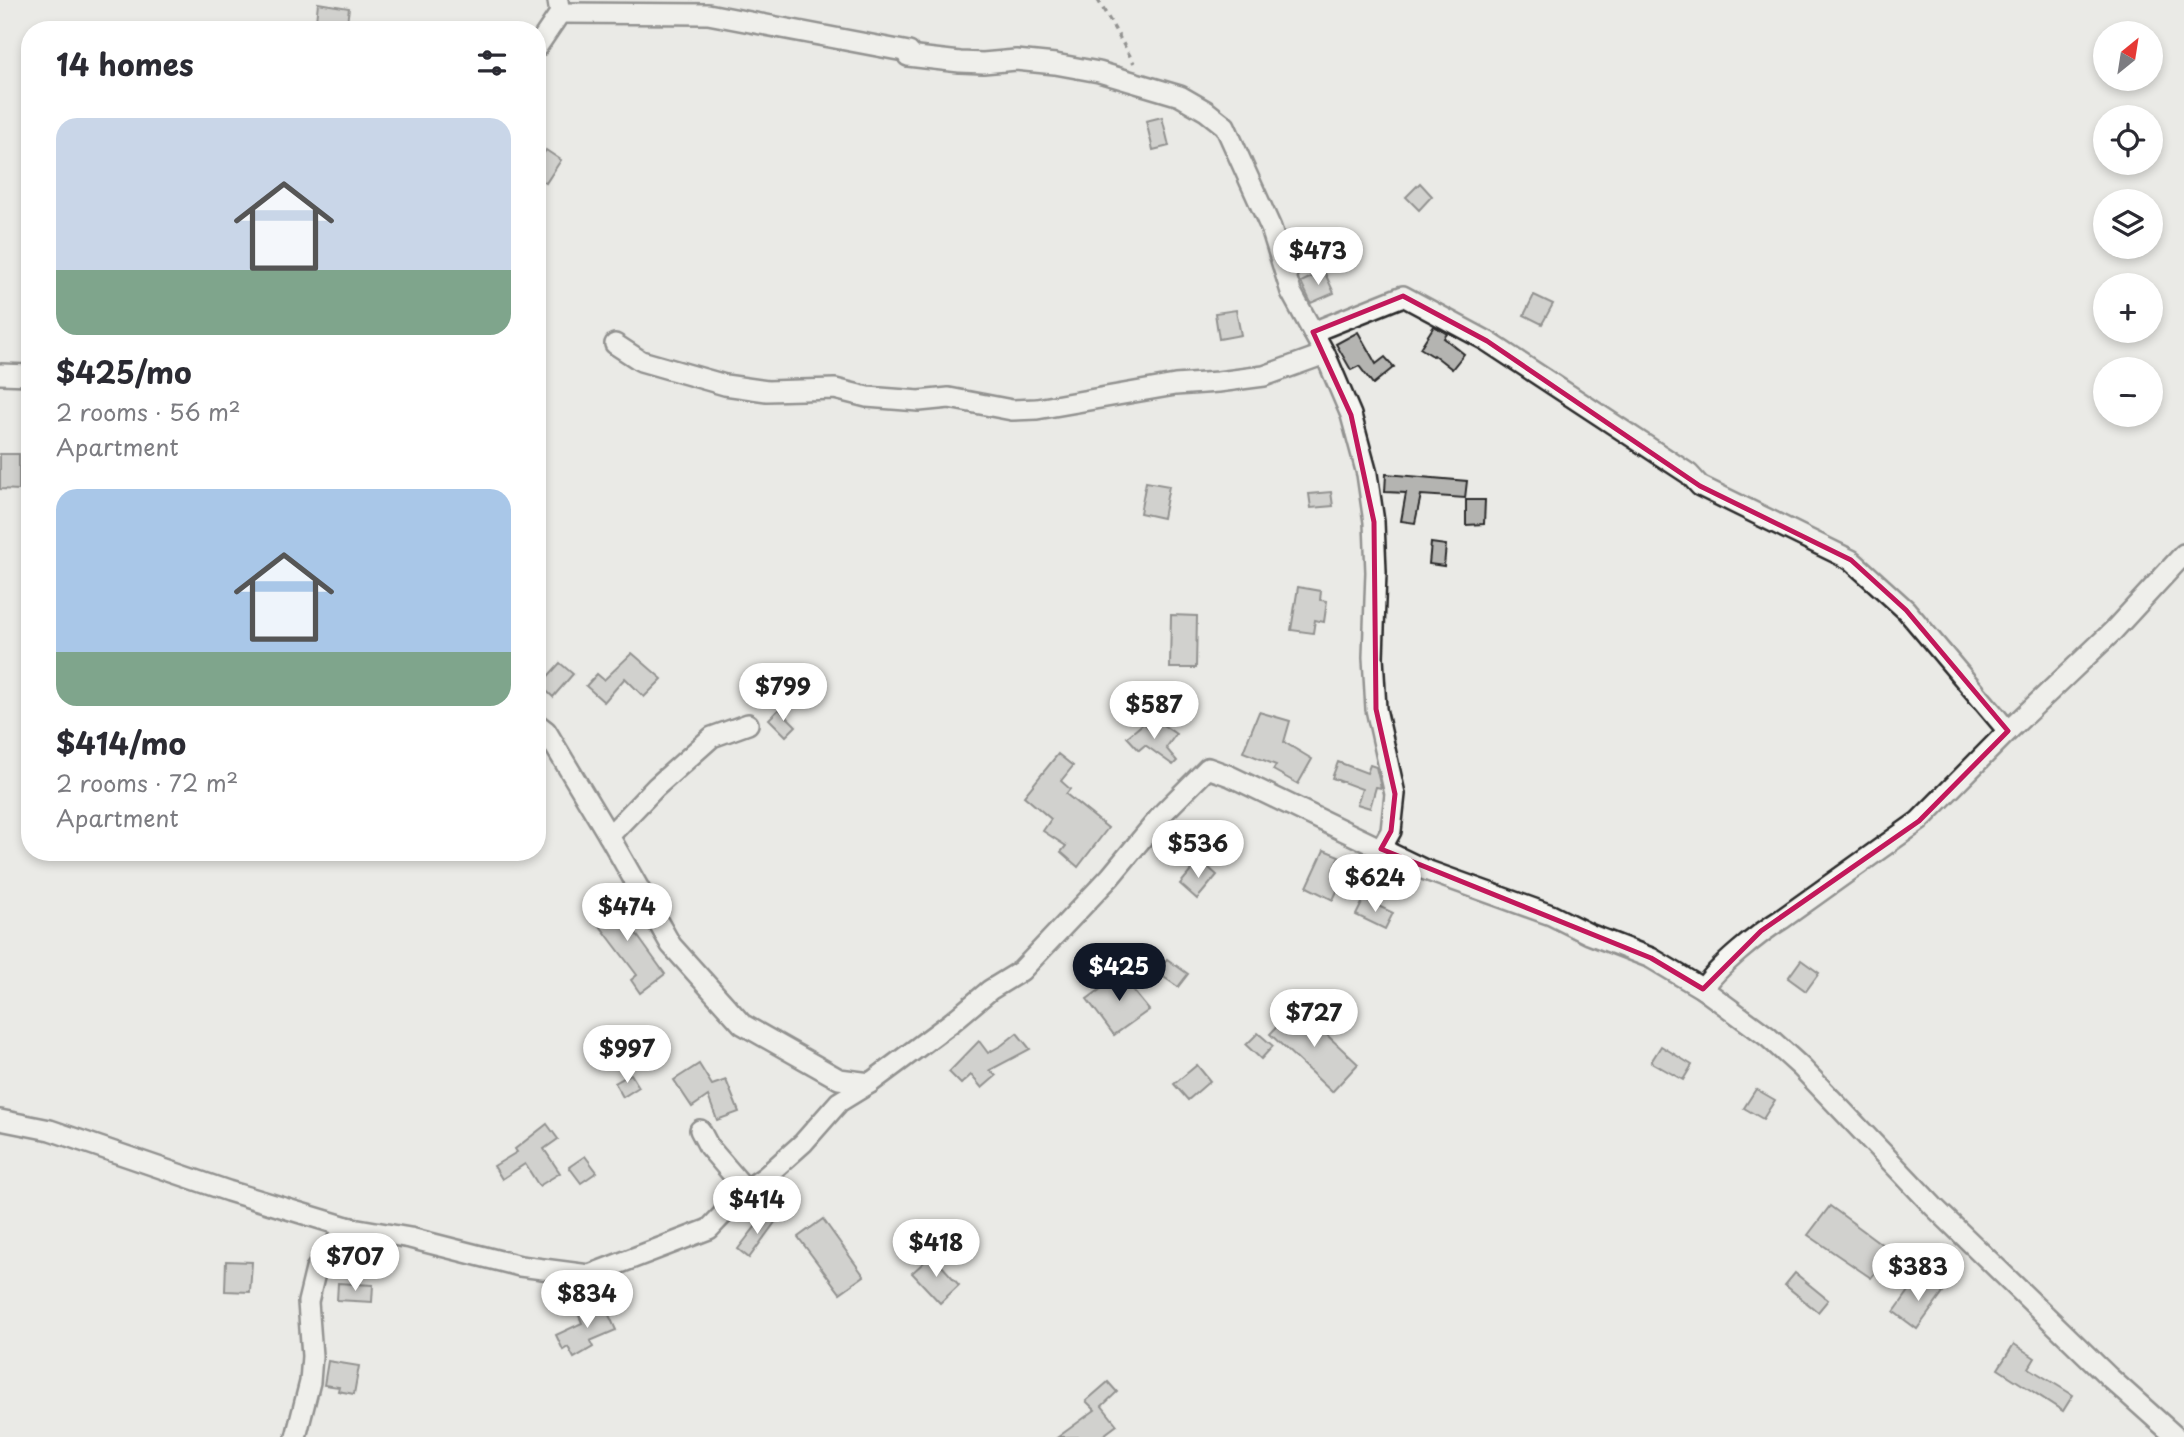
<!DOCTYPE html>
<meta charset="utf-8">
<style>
body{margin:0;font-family:"Playpen Sans",sans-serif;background:#f7f7f7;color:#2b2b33;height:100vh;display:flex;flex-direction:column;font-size:26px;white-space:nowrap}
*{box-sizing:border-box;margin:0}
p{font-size:23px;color:#7c7c81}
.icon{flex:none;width:38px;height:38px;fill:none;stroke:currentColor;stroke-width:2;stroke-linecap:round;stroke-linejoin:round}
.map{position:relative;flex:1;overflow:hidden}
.details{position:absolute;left:21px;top:21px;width:525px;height:840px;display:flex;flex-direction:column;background:#fff;border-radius:28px;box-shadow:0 4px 10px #0003}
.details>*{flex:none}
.needle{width:46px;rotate:30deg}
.buttons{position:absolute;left:2093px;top:21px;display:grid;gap:14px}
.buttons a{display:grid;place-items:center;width:70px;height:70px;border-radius:50%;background:#fff;box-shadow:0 4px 10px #0003;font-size:35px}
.price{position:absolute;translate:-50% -60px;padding:0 16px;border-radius:24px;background:#fff;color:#222;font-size:23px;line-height:46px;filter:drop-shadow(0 2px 4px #0008)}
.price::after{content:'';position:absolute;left:50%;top:42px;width:21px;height:16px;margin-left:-10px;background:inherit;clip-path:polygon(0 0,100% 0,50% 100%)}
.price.selected{background:#111827;color:#fff}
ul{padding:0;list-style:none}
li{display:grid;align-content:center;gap:14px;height:371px;padding:0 35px}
li span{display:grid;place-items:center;height:217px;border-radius:21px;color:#555}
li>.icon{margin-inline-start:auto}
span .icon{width:126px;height:126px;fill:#fffc;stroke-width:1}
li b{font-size:30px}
h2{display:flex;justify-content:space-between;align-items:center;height:84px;padding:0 35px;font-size:30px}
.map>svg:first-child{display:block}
</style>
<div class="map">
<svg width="2184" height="1437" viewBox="0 0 2184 1437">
<rect width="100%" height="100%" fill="#eaeae6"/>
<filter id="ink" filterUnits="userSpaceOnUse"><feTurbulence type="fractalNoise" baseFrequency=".0143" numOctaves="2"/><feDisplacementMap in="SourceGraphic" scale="14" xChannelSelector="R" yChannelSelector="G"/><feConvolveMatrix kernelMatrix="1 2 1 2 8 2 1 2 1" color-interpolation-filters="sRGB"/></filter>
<g filter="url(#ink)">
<g fill="#b4b4b1" stroke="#2b2b2b" stroke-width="2">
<path d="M 318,3 L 349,8 L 346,30 L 315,30 Z"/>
<path d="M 1162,117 L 1169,146 L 1153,150 L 1146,121 Z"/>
<path d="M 546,150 L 561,160 L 546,183 L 537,177 L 537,163 Z"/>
<path d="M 1420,183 L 1432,196 L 1419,210 L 1406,197 Z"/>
<path d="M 1324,271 L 1334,293 L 1311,303 L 1301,282 Z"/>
<path d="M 1534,295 L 1553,304 L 1542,324 L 1524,315 Z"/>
<path d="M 1236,310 L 1241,335 L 1219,339 L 1215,313 Z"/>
<path d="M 1434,326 L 1447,334 L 1444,338 L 1464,354 L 1452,369 L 1434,355 L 1433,356 L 1420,348 Z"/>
<path d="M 1358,332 L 1376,364 L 1385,357 L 1394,367 L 1373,384 L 1359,366 L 1351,370 L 1336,344 Z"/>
<path d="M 0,454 L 19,454 L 19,490 L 0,489 Z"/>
<path d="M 1386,474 L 1467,481 L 1465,498 L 1421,495 L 1415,523 L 1401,521 L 1406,493 L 1385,492 Z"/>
<path d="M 1146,482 L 1169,486 L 1163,518 L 1140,513 Z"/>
<path d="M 1331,492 L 1333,506 L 1311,508 L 1309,494 Z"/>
<path d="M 1466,500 L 1485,500 L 1484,524 L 1466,525 Z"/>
<path d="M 1431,543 L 1446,545 L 1444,566 L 1429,564 Z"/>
<path d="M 1298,587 L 1321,591 L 1320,600 L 1327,601 L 1324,622 L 1315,620 L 1313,633 L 1291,630 Z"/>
<path d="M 1171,615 L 1197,616 L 1196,668 L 1170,668 Z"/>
<path d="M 632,653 L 662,679 L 644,697 L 625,678 L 604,702 L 586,686 L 597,674 L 604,680 Z"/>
<path d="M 560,663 L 573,674 L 553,697 L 540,685 Z"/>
<path d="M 779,709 L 796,726 L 786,736 L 769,719 Z"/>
<path d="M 1259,712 L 1290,721 L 1284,742 L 1312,759 L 1298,784 L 1273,770 L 1276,765 L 1243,752 Z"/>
<path d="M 1144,723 L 1153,733 L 1160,723 L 1176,734 L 1166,748 L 1177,761 L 1173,765 L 1145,745 L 1139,750 L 1127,737 Z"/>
<path d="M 1058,754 L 1073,766 L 1061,781 L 1070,789 L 1066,794 L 1108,828 L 1078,867 L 1061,852 L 1066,846 L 1043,831 L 1051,819 L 1024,796 Z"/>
<path d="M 1338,762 L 1367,773 L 1370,765 L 1376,767 L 1381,788 L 1376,787 L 1370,808 L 1357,804 L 1362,789 L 1332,778 Z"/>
<path d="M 1324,850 L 1339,856 L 1333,870 L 1344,876 L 1333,900 L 1307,887 Z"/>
<path d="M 1200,860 L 1217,875 L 1197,899 L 1180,884 Z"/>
<path d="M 1366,871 L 1383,880 L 1373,899 L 1356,890 Z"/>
<path d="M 608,895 L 665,974 L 640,993 L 631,980 L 637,975 L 588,910 Z"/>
<path d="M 1364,899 L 1393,913 L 1385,929 L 1356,915 Z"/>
<path d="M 1167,959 L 1188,974 L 1178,987 L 1158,973 Z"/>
<path d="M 1801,960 L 1819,973 L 1806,991 L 1788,978 Z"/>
<path d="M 1130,968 L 1138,979 L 1130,987 L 1149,1010 L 1114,1035 L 1087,999 Z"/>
<path d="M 1296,1006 L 1358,1064 L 1332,1092 L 1270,1034 Z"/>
<path d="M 1017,1033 L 1030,1049 L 990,1070 L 996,1076 L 982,1088 L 971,1075 L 961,1084 L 949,1072 L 979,1041 L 988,1053 L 1002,1045 Z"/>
<path d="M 1258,1033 L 1273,1046 L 1261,1059 L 1246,1045 Z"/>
<path d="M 1661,1046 L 1692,1065 L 1683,1080 L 1651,1062 Z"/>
<path d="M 699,1064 L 712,1085 L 726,1080 L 739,1112 L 717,1120 L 708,1096 L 692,1107 L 674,1080 Z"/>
<path d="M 1197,1065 L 1210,1081 L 1188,1100 L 1174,1084 Z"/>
<path d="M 631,1074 L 639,1087 L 623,1097 L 615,1083 Z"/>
<path d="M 1756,1089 L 1775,1100 L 1763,1119 L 1744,1108 Z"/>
<path d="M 547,1124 L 558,1139 L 544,1149 L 560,1173 L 539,1186 L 525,1164 L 502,1179 L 494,1166 L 517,1152 L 515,1149 Z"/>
<path d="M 585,1156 L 597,1172 L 581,1183 L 569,1167 Z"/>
<path d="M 1830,1206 L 1891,1251 L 1871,1278 L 1808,1235 Z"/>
<path d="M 766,1213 L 776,1221 L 749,1258 L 738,1249 Z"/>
<path d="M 823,1219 L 864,1276 L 840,1293 L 798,1237 Z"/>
<path d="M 932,1255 L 959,1285 L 940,1303 L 912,1273 Z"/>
<path d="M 226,1261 L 252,1262 L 250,1292 L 225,1291 Z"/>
<path d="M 1795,1273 L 1828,1300 L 1818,1312 L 1785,1285 Z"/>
<path d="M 1919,1277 L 1943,1293 L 1917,1329 L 1894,1312 Z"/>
<path d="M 338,1283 L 373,1285 L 372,1302 L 337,1300 Z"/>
<path d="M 603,1302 L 616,1330 L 590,1341 L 593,1347 L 574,1358 L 568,1347 L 563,1350 L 556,1335 L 582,1323 L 578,1313 Z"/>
<path d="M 2014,1344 L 2035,1358 L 2029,1368 L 2073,1395 L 2063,1411 L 1998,1369 Z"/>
<path d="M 328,1361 L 359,1366 L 354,1394 L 338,1391 L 339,1387 L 324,1385 Z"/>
<path d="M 1108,1382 L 1117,1392 L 1102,1406 L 1117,1425 L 1101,1437 L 1058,1437 L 1095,1410 L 1086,1401 Z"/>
</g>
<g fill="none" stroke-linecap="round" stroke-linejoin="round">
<g stroke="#2b2b2b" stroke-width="24">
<g id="minor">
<path d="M 560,13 L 708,14 L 909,52"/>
<path d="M 537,47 L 560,13 L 558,1"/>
<path d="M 908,56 L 960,62 L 983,63 L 1016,60 L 1055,64 L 1099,72 L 1180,96 L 1206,111 L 1225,126 L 1271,228 L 1291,292 L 1325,354 L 1351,415 L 1367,474 L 1374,522 L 1376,572 L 1373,657 L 1376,709 L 1395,794 L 1391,831 L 1381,849"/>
<path d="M 1313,332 L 1403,296 L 1487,341 L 1689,474 L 1700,486 L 1851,560 L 1906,610 L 2008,731"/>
<path d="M 615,344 L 641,361 L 725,385 L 767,391 L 835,389 L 867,397 L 919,401 L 949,398 L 1012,410 L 1037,409 L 1175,385 L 1218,382 L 1264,376 L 1325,354"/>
<path d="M 0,374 L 30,375"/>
<path d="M 537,724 L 546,731 L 609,836 L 671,945 L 742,1024 L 839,1079 L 870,1083 L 952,1022 L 990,990 L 1021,971 L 1110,877 L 1164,812 L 1208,768 L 1230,776 L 1423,869 L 1551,915 L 1589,934 L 1651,958 L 1703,989"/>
<path d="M 609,836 L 656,787 L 712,737 L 748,724"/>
<path d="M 0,1120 L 50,1130 L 228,1191 L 347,1227 L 410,1238 L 520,1266 L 589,1275 L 709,1229 L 746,1190 L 765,1177 L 803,1143 L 839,1102 L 870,1083"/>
<path d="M 700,1130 L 709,1147 L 746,1190"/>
<path d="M 296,1437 L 310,1382 L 312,1356 L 308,1302 L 316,1269 L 347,1227"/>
<path d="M 2176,1437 L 2109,1377 L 1934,1207 L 1801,1067 L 1768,1037 L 1703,989 C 1717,967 1759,933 1782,919 L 1919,821 L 2008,731 L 2113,631 L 2184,554"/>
</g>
</g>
<path stroke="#2b2b2b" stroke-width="3.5" stroke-dasharray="5 5" stroke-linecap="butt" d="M 1098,0 L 1134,63"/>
<use href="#minor" stroke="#f6f6f2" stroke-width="19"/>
</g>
</g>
<path d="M0 0H2184V1437H0ZM 1403,296 L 1487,341 L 1700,486 L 1851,560 L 1906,610 L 2008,731 L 1919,821 L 1761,931 L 1703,989 L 1651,958 L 1381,849 L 1391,831 L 1395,794 L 1376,709 L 1374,522 L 1351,415 L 1313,332 Z" fill="#eaeae6" fill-opacity=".55" fill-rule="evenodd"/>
<path fill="none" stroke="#c2185b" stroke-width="5" stroke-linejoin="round" d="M 1403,296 L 1487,341 L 1700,486 L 1851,560 L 1906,610 L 2008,731 L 1919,821 L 1761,931 L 1703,989 L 1651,958 L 1381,849 L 1391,831 L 1395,794 L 1376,709 L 1374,522 L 1351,415 L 1313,332 Z"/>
</svg>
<div class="buttons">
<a><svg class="needle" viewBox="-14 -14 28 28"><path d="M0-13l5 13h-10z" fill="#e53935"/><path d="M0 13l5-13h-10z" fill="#7c7c81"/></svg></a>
<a><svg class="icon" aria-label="locate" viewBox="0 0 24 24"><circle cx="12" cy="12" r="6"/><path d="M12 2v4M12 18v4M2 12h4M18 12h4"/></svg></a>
<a><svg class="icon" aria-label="layers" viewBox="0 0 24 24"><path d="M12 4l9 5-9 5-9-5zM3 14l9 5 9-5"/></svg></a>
<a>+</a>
<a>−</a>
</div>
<b class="price" style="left:1318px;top:287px">$473</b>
<b class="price" style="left:783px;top:723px">$799</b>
<b class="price" style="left:1154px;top:741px">$587</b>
<b class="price" style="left:1198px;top:880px">$536</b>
<b class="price" style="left:1375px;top:914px">$624</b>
<b class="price" style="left:627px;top:943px">$474</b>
<b class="price selected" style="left:1119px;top:1003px">$425</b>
<b class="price" style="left:1314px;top:1049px">$727</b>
<b class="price" style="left:627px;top:1085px">$997</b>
<b class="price" style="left:757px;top:1236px">$414</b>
<b class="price" style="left:936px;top:1279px">$418</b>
<b class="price" style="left:355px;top:1293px">$707</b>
<b class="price" style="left:1918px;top:1303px">$383</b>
<b class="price" style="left:587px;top:1330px">$834</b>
<section class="details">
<h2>14 homes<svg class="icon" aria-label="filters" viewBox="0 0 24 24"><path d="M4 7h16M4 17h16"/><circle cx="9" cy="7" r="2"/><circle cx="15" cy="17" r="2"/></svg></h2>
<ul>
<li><span style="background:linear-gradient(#c9d6e8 70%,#7fa58c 0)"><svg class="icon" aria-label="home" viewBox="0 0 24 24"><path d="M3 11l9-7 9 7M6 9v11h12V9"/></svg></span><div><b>$425/mo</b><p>2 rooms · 56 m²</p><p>Apartment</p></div></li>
<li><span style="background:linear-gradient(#a9c7e8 75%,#7fa58c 0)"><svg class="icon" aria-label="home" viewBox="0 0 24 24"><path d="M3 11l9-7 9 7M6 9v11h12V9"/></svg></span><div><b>$414/mo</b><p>2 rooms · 72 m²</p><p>Apartment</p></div></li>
</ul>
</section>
</div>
